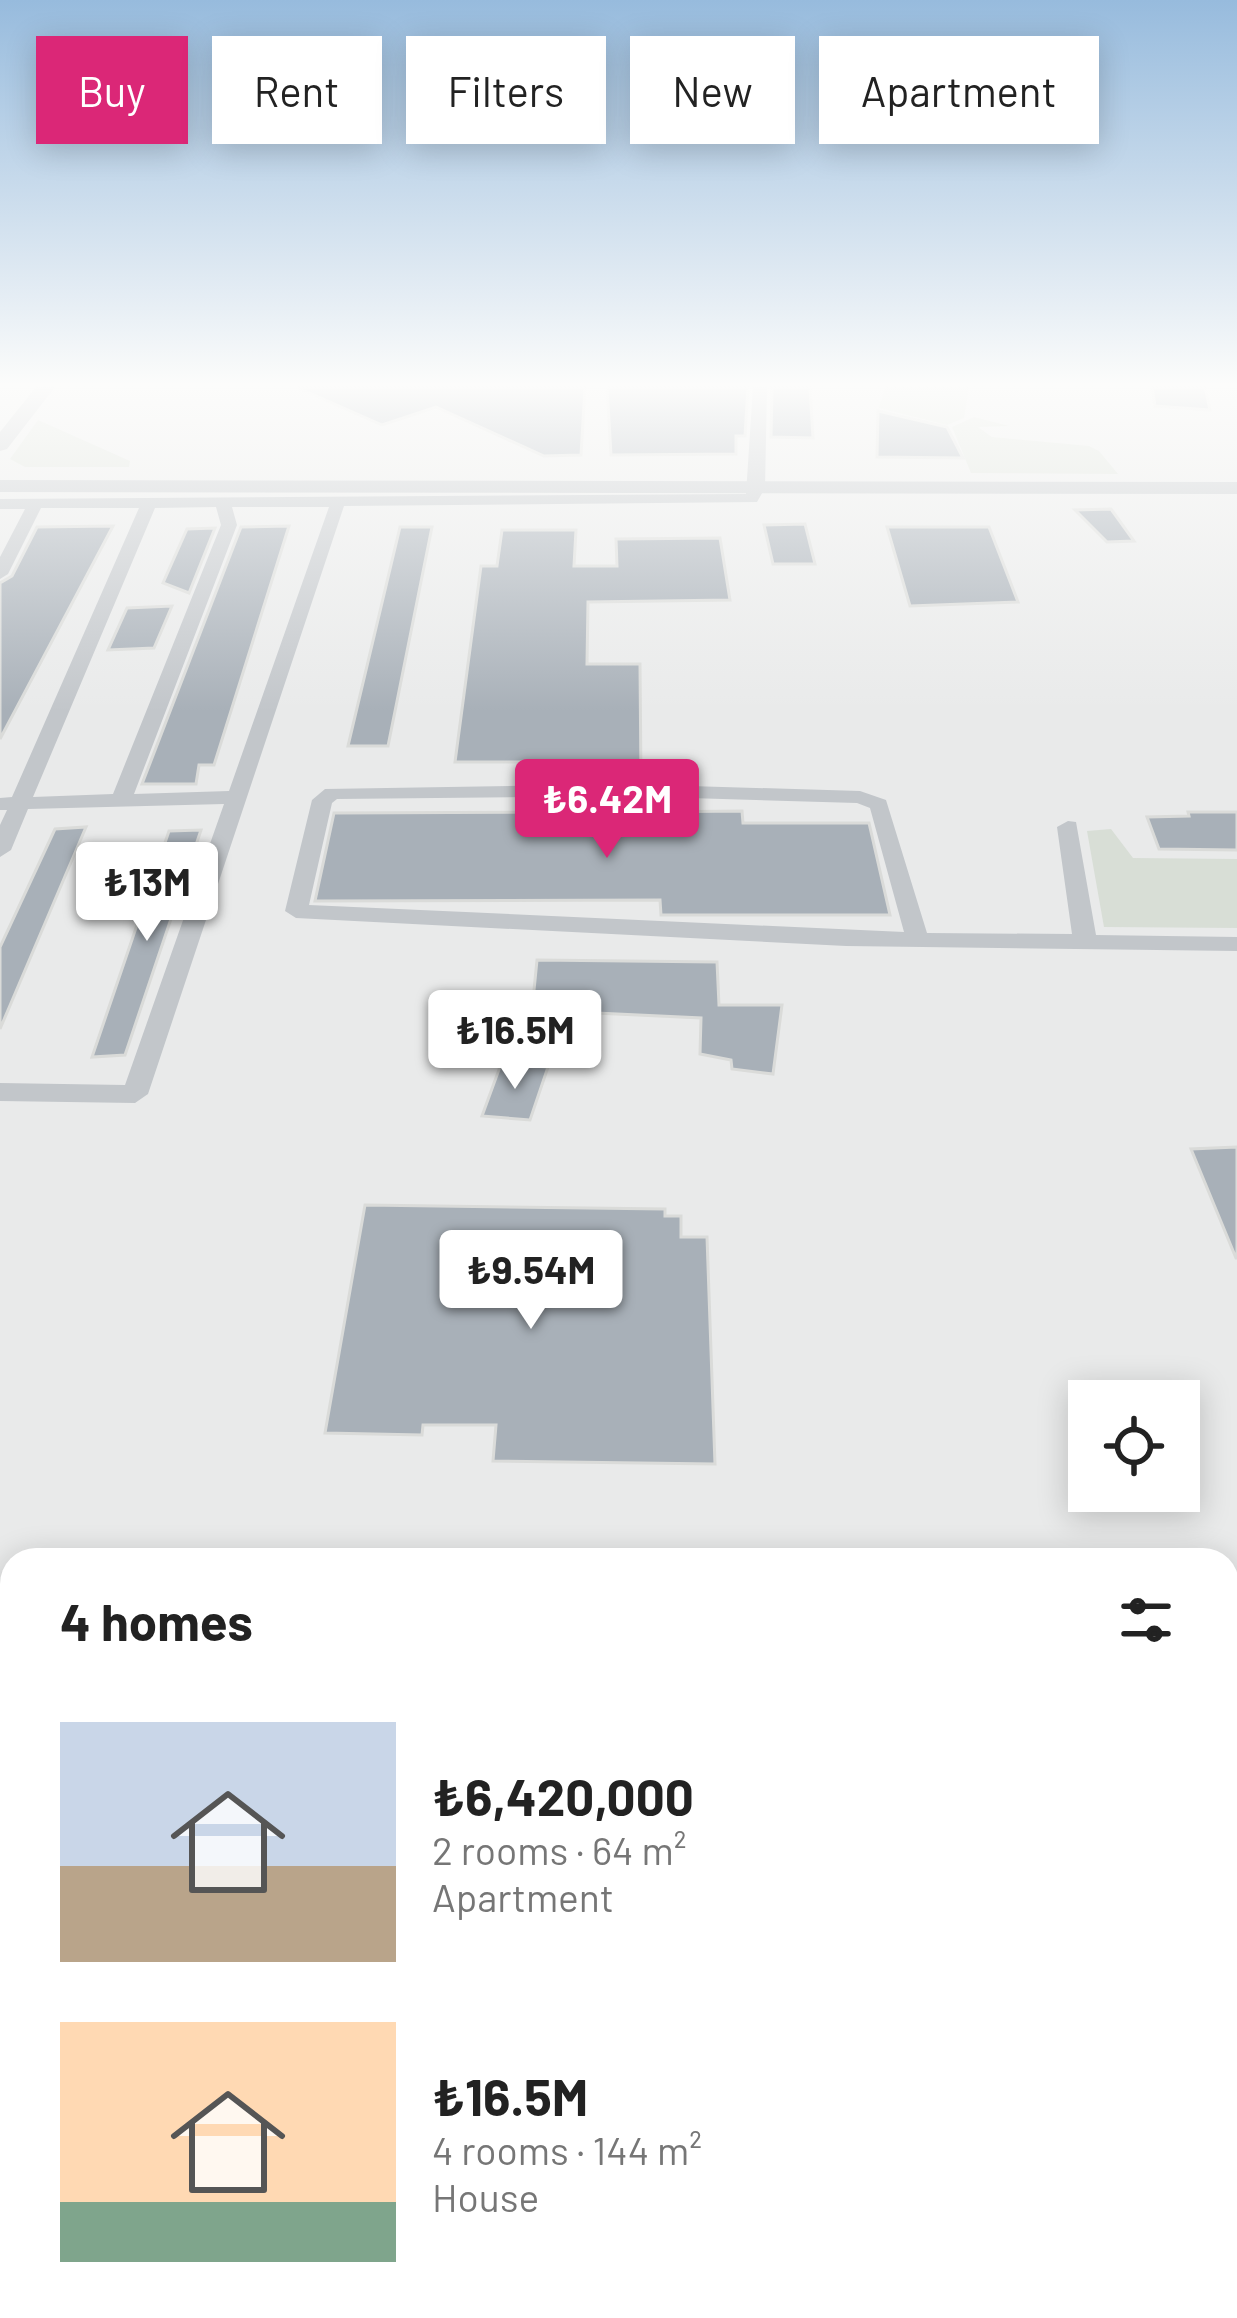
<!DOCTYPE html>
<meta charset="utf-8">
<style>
body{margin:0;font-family:Barlow,sans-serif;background:#f2f2f2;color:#222;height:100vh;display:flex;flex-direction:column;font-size:45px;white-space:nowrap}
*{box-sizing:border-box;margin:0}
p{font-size:39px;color:#767676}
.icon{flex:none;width:66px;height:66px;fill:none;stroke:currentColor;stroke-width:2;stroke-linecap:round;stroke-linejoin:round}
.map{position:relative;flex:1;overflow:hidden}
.side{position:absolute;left:0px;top:1548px;width:1239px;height:771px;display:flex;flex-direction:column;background:#fff;border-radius:36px 36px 0 0;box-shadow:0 6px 30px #0003}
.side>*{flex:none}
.hud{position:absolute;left:36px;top:36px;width:1167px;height:108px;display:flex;gap:24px}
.tools{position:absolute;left:1068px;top:1380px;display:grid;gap:24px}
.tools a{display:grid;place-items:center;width:132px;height:132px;border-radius:0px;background:#fff;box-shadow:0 6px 30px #0003;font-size:60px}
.price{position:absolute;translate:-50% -102px;padding:0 27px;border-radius:12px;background:#fff;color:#222;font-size:39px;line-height:78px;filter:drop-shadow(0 3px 6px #0008)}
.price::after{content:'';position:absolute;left:50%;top:72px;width:36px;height:27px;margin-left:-18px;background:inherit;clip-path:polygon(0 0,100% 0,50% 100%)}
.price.on{background:#db2777;color:#fff}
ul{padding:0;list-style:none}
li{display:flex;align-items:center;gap:36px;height:300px;padding:0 60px}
li span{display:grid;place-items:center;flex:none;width:336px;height:240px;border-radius:0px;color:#555}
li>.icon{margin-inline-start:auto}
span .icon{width:144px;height:144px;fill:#fffc;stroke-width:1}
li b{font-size:51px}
h2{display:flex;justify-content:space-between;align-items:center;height:144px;padding:0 60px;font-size:51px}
.tag{padding:0 42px;border-radius:0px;background:#fff;box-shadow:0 6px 30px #0003;font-size:42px;line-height:108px}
.tag.on{background:#db2777;color:#fff}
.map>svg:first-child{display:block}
</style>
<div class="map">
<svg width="1237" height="2318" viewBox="0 0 1237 2318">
<rect width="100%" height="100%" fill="#f8f9f6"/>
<path fill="#e9eaea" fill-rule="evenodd" d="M 0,387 L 1237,387 L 1237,1897 L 1227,1897 L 1227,1560 L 12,1560 L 12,1916 L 0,1916 ZM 1089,1401 L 1179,1401 L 1179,1491 L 1089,1491 Z"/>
<g fill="#d8ded6">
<path d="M 885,387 L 969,387 L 964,418 L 947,425 L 879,408 Z"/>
<path d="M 974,417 L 1009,426 L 978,427 L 992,437 L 1089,446 L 1099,451 L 1118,474 L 971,473 L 952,427 Z"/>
<path d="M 38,420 L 130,461 L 129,467 L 25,467 L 10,459 Z"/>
<path d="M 1111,829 L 1133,858 L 1237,859 L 1237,928 L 1104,927 L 1087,831 Z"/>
<path d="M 1227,2110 L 1237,2110 L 1237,2318 L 924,2318 L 923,2307 L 1227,2307 Z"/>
</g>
<g fill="#a8b0b8" stroke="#dadbd9" stroke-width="3">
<path d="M 296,387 L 585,387 L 581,455 L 544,456 L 436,407 L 382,425 Z"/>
<path d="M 607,387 L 748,387 L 745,436 L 736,436 L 736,454 L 611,455 Z"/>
<path d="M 772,387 L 810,387 L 813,438 L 771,437 Z"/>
<path d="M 1152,387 L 1205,387 L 1210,410 L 1155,406 Z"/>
<path d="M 878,411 L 947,427 L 963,458 L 877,457 Z"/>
<path d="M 1111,509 L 1134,541 L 1107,542 L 1075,510 Z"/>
<path d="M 805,524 L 815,564 L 773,564 L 764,525 Z"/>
<path d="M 113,526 L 0,739 L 0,583 L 12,576 L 37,527 Z"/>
<path d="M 289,526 L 214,765 L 199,765 L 196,784 L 142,784 L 241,527 Z"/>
<path d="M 400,527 L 432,527 L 388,746 L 348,746 Z"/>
<path d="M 887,527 L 989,527 L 1018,602 L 910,606 Z"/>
<path d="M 215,528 L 189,593 L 163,583 L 187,529 Z"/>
<path d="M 502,530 L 576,530 L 574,566 L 617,566 L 616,539 L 720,538 L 730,600 L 588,602 L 587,664 L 640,664 L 641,780 L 601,780 L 601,762 L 455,762 L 481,566 L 497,566 Z"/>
<path d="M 172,606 L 154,648 L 108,650 L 127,608 Z"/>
<path d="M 600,801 L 641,801 L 641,812 L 742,811 L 743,823 L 869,823 L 890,915 L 661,915 L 660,900 L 315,901 L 334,813 L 600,812 Z"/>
<path d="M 1188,812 L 1237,812 L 1237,850 L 1159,849 L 1147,817 L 1189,816 Z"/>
<path d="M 86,827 L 0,1029 L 0,947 L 55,829 Z"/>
<path d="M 201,830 L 125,1055 L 92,1057 L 169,831 Z"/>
<path d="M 537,960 L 717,962 L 719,1005 L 782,1005 L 773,1074 L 732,1069 L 731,1060 L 700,1054 L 701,1018 L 532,1010 Z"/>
<path d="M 501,1064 L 548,1067 L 530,1120 L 482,1116 Z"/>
<path d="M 1237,1147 L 1237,1258 L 1236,1258 L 1191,1149 Z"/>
<path d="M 365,1205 L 665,1209 L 665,1216 L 681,1216 L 681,1237 L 707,1237 L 715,1464 L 493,1461 L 496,1425 L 423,1425 L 422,1435 L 325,1433 Z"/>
</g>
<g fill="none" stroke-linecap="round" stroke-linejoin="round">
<g fill="#c2c6ca" fill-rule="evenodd">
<path d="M 753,387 L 767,387 L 765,488 L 757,502 L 344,506 L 148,1094 L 135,1103 L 0,1101 L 0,1083 L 125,1085 L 224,804 L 28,809 L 11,850 L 0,857 L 0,825 L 7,810 L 0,810 L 0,798 L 12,797 L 139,508 L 41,508 L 8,574 L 0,579 L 0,557 L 25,509 L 0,509 L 0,499 L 746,494 ZM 216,507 L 221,525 L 113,794 L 33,797 L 155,508 ZM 232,507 L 329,507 L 229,791 L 134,794 L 237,525 Z"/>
<path d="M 623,784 L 860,791 L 886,800 L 927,933 L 1072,934 L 1057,827 L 1068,821 L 1076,822 L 1096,935 L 1237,937 L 1237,951 L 846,946 L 296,918 L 285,911 L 312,800 L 325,789 ZM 623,796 L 857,803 L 870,808 L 904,932 L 309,905 L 332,803 L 337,799 Z"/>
<path d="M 0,1896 L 12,1897 L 12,1937 L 0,1936 Z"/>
<path d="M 1237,1935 L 1237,1975 L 1227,1976 L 1227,1936 Z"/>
<path d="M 0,1965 L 12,1967 L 12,2009 L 0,2007 Z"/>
<rect x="1227" y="2022" width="10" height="42"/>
<path d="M 385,2307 L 431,2307 L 430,2318 L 384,2318 Z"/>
<rect x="836" y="2307" width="46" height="11"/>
</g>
<g fill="#c2c6ca" fill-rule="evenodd">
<path d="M 36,387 L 55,387 L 7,449 L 0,451 L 0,432 Z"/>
<path d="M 0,480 L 1237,482 L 1237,494 L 0,492 Z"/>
</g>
</g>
<linearGradient id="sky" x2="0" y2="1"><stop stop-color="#97bbdd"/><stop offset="0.54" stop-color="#fcfcfb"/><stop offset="1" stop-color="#fcfcfb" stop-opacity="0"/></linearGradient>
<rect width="1237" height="712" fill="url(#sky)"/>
</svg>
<div class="tools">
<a><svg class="icon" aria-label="locate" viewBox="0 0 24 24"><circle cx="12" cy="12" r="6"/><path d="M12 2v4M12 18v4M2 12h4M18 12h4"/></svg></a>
</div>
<b class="price on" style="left:607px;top:861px">₺6.42M</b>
<b class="price" style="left:147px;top:944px">₺13M</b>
<b class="price" style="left:515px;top:1092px">₺16.5M</b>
<b class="price" style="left:531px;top:1332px">₺9.54M</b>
<div class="hud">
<a class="tag on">Buy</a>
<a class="tag">Rent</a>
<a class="tag">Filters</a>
<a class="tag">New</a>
<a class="tag">Apartment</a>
</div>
<section class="side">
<h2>4 homes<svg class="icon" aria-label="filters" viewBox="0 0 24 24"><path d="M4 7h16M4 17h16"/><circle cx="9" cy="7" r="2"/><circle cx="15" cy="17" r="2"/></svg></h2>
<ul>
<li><span style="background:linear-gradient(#c9d6e8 60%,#b9a48a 0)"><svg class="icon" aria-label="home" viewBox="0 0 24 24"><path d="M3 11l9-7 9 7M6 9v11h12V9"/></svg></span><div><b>₺6,420,000</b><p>2 rooms · 64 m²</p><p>Apartment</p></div></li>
<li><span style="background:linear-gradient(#ffd9b3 75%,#7fa58c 0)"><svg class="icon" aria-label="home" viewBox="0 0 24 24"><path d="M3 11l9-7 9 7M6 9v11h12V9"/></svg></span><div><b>₺16.5M</b><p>4 rooms · 144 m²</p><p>House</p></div></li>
</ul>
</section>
</div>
